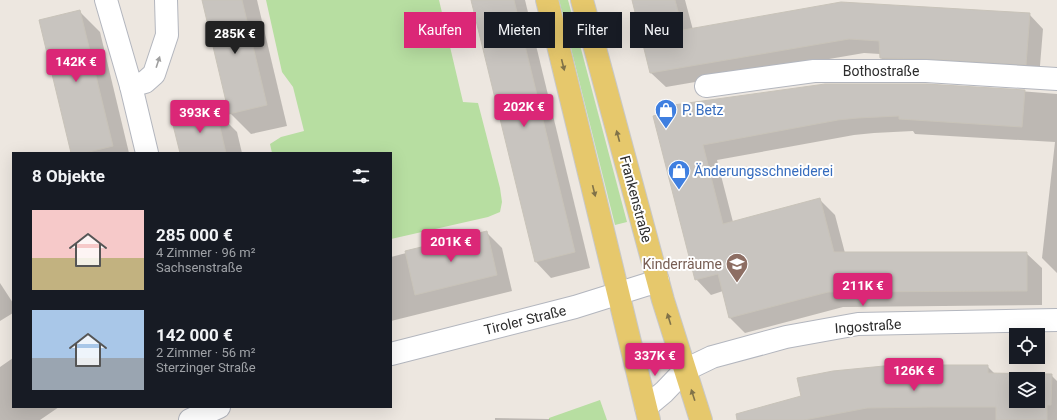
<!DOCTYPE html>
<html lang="de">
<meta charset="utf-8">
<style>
body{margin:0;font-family:Roboto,sans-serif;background:#242831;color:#f1f3f6;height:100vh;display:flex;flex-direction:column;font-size:15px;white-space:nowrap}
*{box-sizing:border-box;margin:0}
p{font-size:13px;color:#9ea1a6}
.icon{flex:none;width:22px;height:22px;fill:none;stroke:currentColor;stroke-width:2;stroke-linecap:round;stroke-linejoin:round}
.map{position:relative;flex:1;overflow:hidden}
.drawer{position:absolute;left:12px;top:152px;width:380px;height:256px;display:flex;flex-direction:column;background:#171b24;border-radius:0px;box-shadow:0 4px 16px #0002}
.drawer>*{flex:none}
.hud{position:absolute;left:404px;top:12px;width:380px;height:36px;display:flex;gap:8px}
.controls{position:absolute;left:1009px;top:328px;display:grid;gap:8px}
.controls a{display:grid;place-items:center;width:36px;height:36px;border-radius:0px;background:#171b24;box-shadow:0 4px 16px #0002;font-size:20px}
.price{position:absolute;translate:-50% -34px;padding:0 9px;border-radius:4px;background:#db2777;color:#fff;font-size:13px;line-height:26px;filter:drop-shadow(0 1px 2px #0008)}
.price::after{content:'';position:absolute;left:50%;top:24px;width:12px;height:9px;margin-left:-6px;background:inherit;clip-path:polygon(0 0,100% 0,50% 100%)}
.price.selected{background:#222;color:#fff}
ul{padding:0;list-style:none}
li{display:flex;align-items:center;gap:12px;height:100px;padding:0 20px}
li span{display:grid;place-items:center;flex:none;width:112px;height:80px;border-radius:0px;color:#555}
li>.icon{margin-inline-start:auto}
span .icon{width:48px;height:48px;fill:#fffc;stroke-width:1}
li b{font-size:17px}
h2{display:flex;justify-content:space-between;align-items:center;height:48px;padding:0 20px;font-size:17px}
.chip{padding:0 14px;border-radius:0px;background:#171b24;box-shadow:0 4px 16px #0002;font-size:14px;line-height:36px}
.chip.selected{background:#db2777;color:#fff}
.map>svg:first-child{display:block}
</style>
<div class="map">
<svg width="1057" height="420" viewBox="0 0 1057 420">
<rect width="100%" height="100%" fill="#ede7e0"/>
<g fill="#b7dea1">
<path d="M 266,0 L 439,0 L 463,102 L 478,103 L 500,188 L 502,202 L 500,212 L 488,217 L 391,239 L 391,153 L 272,153 L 270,144 L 281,137 L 304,131 L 293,87 L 282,72 Z"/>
<path d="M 559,0 L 568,0 L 627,222 L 615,225 Z"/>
<path d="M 600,400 L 607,420 L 549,420 L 549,418 Z"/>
</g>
<g fill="#0003" fill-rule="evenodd">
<path d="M 203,0 L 257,0 L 287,126 L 251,134 L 230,113 Z"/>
<path d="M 472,0 L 525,0 L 590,268 L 551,278 L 536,262 Z"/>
<path d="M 633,0 L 685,0 L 693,30 L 1029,14 L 1043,29 L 1039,78 L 895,72 L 881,58 L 880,54 L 864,53 L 666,87 L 651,73 Z"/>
<path d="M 79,11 L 100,32 L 129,153 L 72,153 Z"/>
<path d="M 926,84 L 1057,94 L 1057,273 L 1042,258 L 1055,142 L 915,134 L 913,131 L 874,133 L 854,135 L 717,160 L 733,222 L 819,199 L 835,215 L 845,253 L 1026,253 L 1042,268 L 1042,305 L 843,307 L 745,333 L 730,318 L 723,291 L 711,295 L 696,279 L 654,116 Z"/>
<path d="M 216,111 L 237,132 L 242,153 L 181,153 Z"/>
<path d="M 486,232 L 502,248 L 512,291 L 391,321 L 391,257 Z"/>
<path d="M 0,283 L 13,303 L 13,313 L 0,321 Z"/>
<path d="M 13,358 L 13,407 L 59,407 L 40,420 L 0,420 L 0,367 Z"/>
<path d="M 987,366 L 995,374 L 1051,375 L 1057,381 L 1057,420 L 756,420 ZM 1016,379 L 1038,379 L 1038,401 L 1016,401 Z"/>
<path d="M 495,418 L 549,419 L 550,420 L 495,420 Z"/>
</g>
<g fill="#c8c4bf" stroke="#c8c3b9" fill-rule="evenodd">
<path d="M 202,0 L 242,0 L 267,105 L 229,114 Z"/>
<path d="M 471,0 L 514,0 L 575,252 L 535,262 Z"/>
<path d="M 632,0 L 675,0 L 683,30 L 841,2 L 1030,13 L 1026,65 L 927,59 L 880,58 L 879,41 L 849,39 L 650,73 Z"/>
<path d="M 80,10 L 113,146 L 85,153 L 71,153 L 39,20 Z"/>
<path d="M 825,84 L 926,84 L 1025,90 L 1022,127 L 899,119 L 899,116 L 858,118 L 838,120 L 703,145 L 723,224 L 820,198 L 834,252 L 1027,252 L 1027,291 L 828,292 L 729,318 L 718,274 L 695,280 L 653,116 L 661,114 L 659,107 Z"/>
<path d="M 216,110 L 226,153 L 180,153 L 172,121 Z"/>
<path d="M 487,231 L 497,275 L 415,295 L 405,251 Z"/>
<path d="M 894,365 L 988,365 L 988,373 L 1052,374 L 1051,405 L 1047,405 L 1047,420 L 996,420 L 996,407 L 933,407 L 867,408 L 804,420 L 737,420 L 736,414 L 801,396 L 797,378 L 833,371 ZM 1016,379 L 1038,379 L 1038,401 L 1016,401 Z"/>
</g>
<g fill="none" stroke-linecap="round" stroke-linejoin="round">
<g stroke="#b3b6be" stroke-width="24">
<g id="minor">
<path d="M 106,0 L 131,86 L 147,153"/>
<path d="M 131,86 L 145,82 L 154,74 L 167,35 L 166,0"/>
<path d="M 706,86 L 814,71 L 926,71 L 1057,79"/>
<path d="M 391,354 L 575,307 L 658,281"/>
<path d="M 646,407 L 664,392 L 685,370 L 712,357 L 786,337 L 858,324 L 1057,320"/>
<path d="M 190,420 L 219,407"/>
</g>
</g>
<g stroke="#c8c8c8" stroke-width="24">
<g id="major">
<path d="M 547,0 L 649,420"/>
<path d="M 582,0 L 663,300 L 701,420"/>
</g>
</g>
<use href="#minor" stroke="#fff" stroke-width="22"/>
<use href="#major" stroke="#e6c86c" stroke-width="22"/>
</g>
<defs><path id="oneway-solid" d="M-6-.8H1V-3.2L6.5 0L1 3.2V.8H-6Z"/></defs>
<use fill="#a0a0a0" href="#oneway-solid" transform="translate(158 62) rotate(-72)"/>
<g fill="#807249">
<use href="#oneway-solid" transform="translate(563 65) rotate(76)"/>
<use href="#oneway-solid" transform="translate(618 136) rotate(-105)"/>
<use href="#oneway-solid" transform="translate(594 191) rotate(76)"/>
<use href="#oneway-solid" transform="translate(669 319) rotate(-107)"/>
<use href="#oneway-solid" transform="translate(693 395) rotate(-108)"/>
</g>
<defs>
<g id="shop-pin" transform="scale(1.15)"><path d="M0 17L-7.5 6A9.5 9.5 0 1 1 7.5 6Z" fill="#3f7fe0" stroke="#fff"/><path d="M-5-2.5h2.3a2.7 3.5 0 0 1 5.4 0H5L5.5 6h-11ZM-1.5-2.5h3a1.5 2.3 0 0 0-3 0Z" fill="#fff"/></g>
<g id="school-pin" transform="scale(1.15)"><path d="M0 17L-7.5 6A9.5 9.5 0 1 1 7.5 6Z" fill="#8d6e63" stroke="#fff"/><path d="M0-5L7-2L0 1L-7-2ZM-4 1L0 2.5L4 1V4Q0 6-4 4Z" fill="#fff"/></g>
</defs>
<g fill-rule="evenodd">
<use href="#shop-pin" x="666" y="110"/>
<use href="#shop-pin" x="679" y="171"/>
<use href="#school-pin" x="737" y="264"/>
</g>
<g text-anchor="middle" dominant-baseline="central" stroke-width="4" stroke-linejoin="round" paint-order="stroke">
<g font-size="14" fill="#2c2c2c" stroke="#fff">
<text x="881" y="71">Bothostraße</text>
<text transform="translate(636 199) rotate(75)">Frankenstraße</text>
<text transform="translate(525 320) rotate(-14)">Tiroler Straße</text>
<text transform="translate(868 326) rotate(-4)">Ingostraße</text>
</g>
<g font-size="14" fill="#366cbe" stroke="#fff" text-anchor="start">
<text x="682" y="110">P. Betz</text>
<text x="694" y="171">Änderungsschneiderei</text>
</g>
<g font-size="14" fill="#785e54" stroke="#fff" text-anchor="end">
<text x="722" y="264">Kinderräume</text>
</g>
</g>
</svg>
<div class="controls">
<a><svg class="icon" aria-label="locate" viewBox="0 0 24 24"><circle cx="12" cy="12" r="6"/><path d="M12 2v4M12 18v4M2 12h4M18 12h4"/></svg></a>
<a><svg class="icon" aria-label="layers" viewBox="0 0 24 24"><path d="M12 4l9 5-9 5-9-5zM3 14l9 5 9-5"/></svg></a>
</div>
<b class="price selected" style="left:235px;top:55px">285K €</b>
<b class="price" style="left:76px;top:83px">142K €</b>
<b class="price" style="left:524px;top:128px">202K €</b>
<b class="price" style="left:200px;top:134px">393K €</b>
<b class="price" style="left:451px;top:263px">201K €</b>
<b class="price" style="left:863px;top:307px">211K €</b>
<b class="price" style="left:655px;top:377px">337K €</b>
<b class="price" style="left:914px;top:392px">126K €</b>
<div class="hud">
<a class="chip selected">Kaufen</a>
<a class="chip">Mieten</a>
<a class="chip">Filter</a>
<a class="chip">Neu</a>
</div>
<section class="drawer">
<h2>8 Objekte<svg class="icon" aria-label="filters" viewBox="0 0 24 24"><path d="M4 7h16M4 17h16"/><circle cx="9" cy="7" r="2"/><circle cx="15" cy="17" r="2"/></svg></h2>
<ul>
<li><span style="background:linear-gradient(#f6c9c9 60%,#c2b280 0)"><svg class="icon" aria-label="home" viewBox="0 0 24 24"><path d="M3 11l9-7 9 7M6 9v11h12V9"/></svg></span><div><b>285 000 €</b><p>4 Zimmer · 96 m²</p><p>Sachsenstraße</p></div></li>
<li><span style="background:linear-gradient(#a9c7e8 60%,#9aa5b1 0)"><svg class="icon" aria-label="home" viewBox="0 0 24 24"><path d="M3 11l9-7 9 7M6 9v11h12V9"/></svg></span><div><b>142 000 €</b><p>2 Zimmer · 56 m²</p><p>Sterzinger Straße</p></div></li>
</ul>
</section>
</div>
